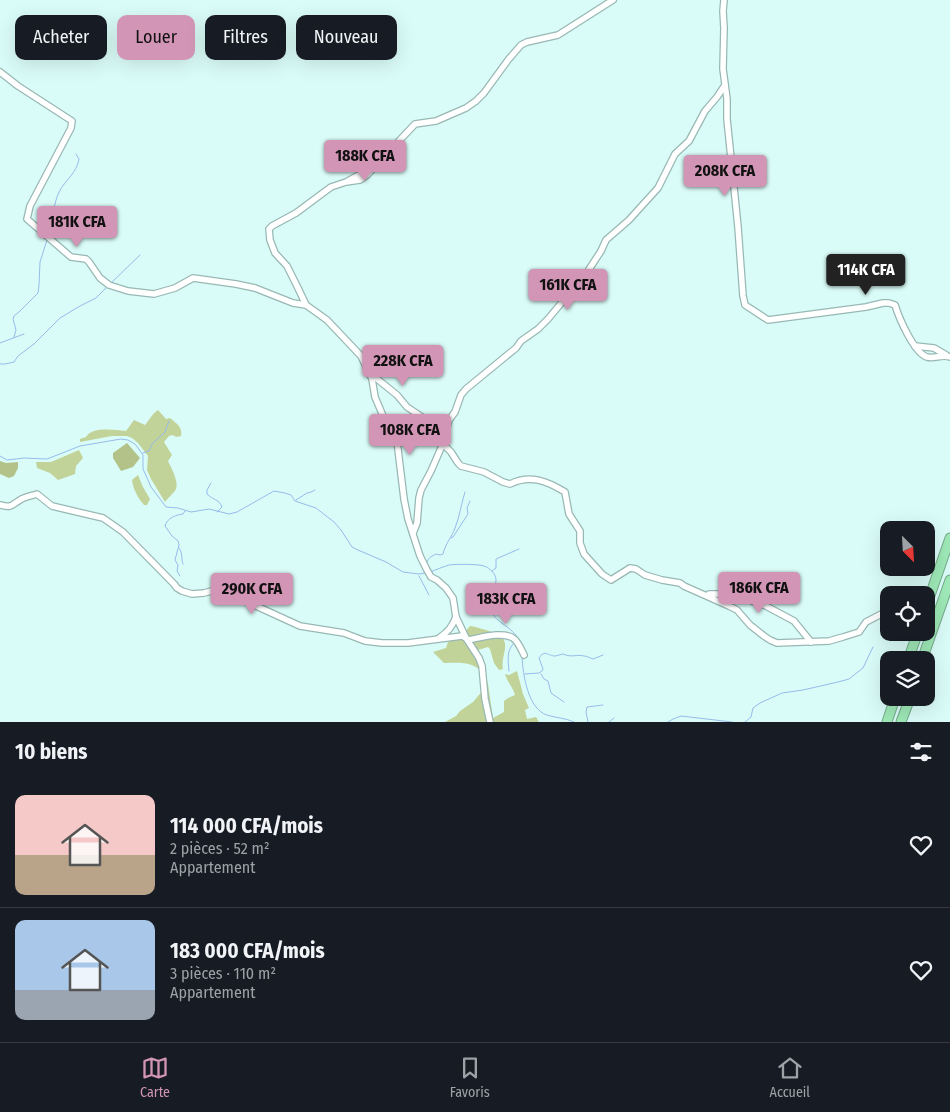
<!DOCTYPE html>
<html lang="fr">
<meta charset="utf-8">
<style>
body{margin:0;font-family:"Fira Sans Condensed",sans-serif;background:#242831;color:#f1f3f6;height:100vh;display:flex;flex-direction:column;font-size:19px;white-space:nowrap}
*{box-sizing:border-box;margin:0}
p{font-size:16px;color:#9ea1a6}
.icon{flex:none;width:28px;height:28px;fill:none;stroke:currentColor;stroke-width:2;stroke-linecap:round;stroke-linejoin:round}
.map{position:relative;height:722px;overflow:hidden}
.drawer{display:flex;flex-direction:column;background:#171b24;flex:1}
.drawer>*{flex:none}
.guide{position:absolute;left:15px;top:15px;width:500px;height:45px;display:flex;gap:10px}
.needle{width:32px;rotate:156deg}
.fabs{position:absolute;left:880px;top:521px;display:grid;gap:10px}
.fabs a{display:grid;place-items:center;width:55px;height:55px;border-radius:10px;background:#171b24;box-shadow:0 5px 20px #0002;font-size:25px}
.price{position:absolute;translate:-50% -42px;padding:0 11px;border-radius:5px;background:#d295b5;color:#111;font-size:16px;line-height:32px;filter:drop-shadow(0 1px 2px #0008)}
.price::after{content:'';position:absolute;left:50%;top:30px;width:15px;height:11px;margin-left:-8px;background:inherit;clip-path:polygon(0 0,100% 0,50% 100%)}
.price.on{background:#222;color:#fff}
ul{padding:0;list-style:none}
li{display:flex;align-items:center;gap:15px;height:125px;padding:0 15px}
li+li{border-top:1px solid #363941}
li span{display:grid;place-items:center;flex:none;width:140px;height:100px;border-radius:10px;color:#555}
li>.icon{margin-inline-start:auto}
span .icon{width:60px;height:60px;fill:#fffc;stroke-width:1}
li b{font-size:21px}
h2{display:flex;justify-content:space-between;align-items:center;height:60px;padding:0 15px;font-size:21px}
.chip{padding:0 18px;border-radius:10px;background:#171b24;box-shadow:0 5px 20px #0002;font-size:18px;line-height:45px}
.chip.on{background:#d295b5;color:#111}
.dock{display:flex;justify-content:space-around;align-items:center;height:70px;border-top:1px solid #363941;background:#171b24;font-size:14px;color:#9ea1a6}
.dock a{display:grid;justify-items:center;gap:2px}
.dock .on{color:#d295b5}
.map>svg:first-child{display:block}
</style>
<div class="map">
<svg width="950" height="722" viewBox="0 0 950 722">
<rect width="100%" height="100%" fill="#dafcf8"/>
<g fill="#c2d399">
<path d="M 158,410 L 166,419 L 170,418 C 176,423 183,427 181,436 L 177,437 L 172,435 L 169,436 L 164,442 L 172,455 L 168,461 C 171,467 179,482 176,489 C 174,493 168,498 165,502 L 151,479 L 147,470 L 148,456 L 138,443 L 132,438 L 127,436 L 112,436 L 80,442 L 80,439 L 86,437 C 92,426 115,430 126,431 L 134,420 L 145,425 L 154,413 Z"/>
<path d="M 79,450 L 83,458 L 76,466 L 75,474 L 58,480 L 50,473 L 37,468 L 36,462 L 51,462 Z"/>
<path d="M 138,475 L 143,487 L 150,499 L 147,505 L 144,505 C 138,498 133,489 132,480 Z"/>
<path d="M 470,626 C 480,627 488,632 499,633 C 501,636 505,640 505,644 C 506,652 501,659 503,669 L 499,670 L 494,663 L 490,649 L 488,647 L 475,651 L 484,670 L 488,684 L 493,718 L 504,712 L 504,701 L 508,698 L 515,695 C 513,687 507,682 505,674 L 509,675 L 517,671 L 523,694 L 529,708 L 525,710 L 527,719 L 536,717 L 539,722 L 445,722 L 456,716 L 460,711 L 473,702 L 484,689 C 484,685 484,680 483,677 C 478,660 457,663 444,663 L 433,652 L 446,648 L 448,642 L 464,633 Z"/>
</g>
<g fill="#b2c289">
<path d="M 127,443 L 140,458 L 133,467 L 121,471 L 113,458 L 113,453 Z"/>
<path d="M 0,461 L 6,463 L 18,462 L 18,468 L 14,476 L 9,478 L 0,474 Z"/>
</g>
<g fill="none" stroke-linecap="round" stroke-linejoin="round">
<g stroke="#96bbeb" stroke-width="1">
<path d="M 49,234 C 53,220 53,205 59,192 C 65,180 77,173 79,159 L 76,154"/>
<path d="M 110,284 L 140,255"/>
<path d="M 14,337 L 16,330 L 13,319 L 14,316 L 20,311 L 38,293 L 39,285 L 40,262 L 47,240"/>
<path d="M 0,343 L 24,334"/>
<path d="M 0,364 L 5,364 L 14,362 L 18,356 L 34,344 L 60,318 L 80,306 L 96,298 L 107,287"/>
<path d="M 143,453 L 149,451 L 152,444 L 165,432 L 169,421"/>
<path d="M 0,456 L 7,460 L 24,458 L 47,459 L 80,446 L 121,439 L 128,440 L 135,444 L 141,452 L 143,455 L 143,469 L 148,480 L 151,487 L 166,507 L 178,508 L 191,512 L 209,509 L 229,514 L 237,512 L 274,491 L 285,493 L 291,495 L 295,501 L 316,508 L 334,522 L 341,530 L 352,547 L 358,550 L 386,562 L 403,572 L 419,574 L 426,573"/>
<path d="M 211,483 L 207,490 L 207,494 C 213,500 219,499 222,507 L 217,512"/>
<path d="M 296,500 L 307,493 L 311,492 L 315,490"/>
<path d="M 451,538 L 453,537 L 468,514 L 467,508 L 470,501"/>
<path d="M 179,548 C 183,553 181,559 183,564"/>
<path d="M 427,564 C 426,559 432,556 436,554 L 440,555 L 443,554 C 445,544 452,537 455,528 C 460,516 461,504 465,492"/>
<path d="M 492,571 L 496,568 L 496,559 L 519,549"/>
<path d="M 430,572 C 436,570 442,567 449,565 C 455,564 478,564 484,566 C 490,568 496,574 496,580 C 496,588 489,606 491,611 C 496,623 513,627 518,639"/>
<path d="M 180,576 L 177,571 L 178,565 L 175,560 L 179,545 L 178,541 L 172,536 L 165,526 C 167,518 176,515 183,514 L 185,511"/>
<path d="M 419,576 L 429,595"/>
<path d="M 497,586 L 505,592 L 508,601 L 519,598 L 522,602 L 524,607"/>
<path d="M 511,601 L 514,603 L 516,611"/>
<path d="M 522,657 C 523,675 528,709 547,715 C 556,718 566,718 574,722"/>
<path d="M 509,671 C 508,660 506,650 515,642"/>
<path d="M 525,674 L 539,673 L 542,671 L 543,669 L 539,658 C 545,649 548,656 555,656 C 556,656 562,654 563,654 C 572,658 577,654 584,656 C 587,656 590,658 593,659 L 603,655"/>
<path d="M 541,674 L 544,679 L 548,681 L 551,693 L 564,702"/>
<path d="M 588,722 L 586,712 L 587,707 L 603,705"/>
<path d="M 609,722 L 614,718"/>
<path d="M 668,722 L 673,719 L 681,716 L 732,722"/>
<path d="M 745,722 L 751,717 L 753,708 L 760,703 L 782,693 L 803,690 L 838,682 L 849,679 L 863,668 L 873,647"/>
</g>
<g stroke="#98b8b4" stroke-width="8">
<g id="minor">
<path d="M 724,0 L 723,11 L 724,28 L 723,69 L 727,99 L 727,119 L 738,227 L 743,296 L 745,305 L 768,320 L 866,307 L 883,303 L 889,303 L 895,305 C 899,318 914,353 927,357 C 935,359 942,354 950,357"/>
<path d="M 0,72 L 18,86 L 72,121 L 71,128 L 30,206 L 27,219 L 71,257 L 86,259 L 89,262 L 100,278 L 109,285 L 128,291 L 154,294 L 175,288 L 193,278 L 236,284 L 255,288 L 293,303 L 306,305 L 327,320 L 361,356 L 372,379 L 375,397 L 386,423 L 397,441 L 404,499 L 408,519 L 420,556 L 427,570 L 431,577 L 437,580 L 446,588 L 453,598 L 456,617 L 466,638"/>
<path d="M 348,181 L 373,167"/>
<path d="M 306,305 L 298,288 L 287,266 L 275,253 L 270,240 L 269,229 L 272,226 L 296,213 L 331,187 L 346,182 L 360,180 L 367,175 L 415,124 L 436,121 L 466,108 L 476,101 L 484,93 L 508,60 L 521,45 L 527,42 L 558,35 L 613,0"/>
<path d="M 915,346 L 934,348 L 946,355"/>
<path d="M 372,372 L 376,378 L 397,395 L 407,407 L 425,419 L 438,424 L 444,423 L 449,420"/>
<path d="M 434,423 L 438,431 L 440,440 L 442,443 L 451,452 L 458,463 L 461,466 L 484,472 L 503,482 L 510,484 C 530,474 547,481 565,492 L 569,514 L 580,531 L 580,543 L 584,554 L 602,574 L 611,580 L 630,568 L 636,569 L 645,575 L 662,580 L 680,583 L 684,586 L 729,606 L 737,610 L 750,625 L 764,636 L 770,640 L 777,643 L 829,641 L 843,637 L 859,632 L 866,622 L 889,610"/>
<path d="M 0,505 C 12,508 10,506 20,500 C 24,497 31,496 37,494 L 52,506 L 103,518 L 123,532 L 174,584 L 177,588 L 182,591 L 192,594 L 204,593 L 219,589 L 300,626 L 344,633 L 365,641 L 382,643 L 408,643 L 462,636 L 466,638 L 479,658 L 482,666 L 485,699 L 490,722"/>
<path d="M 413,533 L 417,523 L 419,498 L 421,490 L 431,471 L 441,448 L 449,420 L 455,412 L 461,395 L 466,389 L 516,348 L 521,341 L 538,329 L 548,319 L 588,271 L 601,251 L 606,240 L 629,220 L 658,188 L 675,154 L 689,141 L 705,111 L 717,97 L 725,85"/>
<path d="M 709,594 L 738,594 L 752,601 L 766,606 L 794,621 L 811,642"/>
<path d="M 439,638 C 448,632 452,627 456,617"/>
<path d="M 468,640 C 480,638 502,631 513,638 C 518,641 521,649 524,655"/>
</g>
</g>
<g stroke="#75aa8a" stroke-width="11">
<g id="highway">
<path d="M 926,607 L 950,538"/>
<path d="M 908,660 L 918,632"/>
<path d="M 922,660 L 950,580"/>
<path d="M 887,722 L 895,698"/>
<path d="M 901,722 L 910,698"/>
</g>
</g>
<use href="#minor" stroke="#fff" stroke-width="5.5"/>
<use href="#highway" stroke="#9ee8b7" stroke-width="9"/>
</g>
</svg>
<div class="fabs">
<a><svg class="needle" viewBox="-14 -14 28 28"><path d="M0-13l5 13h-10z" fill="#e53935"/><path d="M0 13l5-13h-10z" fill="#9ea1a6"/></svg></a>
<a><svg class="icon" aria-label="locate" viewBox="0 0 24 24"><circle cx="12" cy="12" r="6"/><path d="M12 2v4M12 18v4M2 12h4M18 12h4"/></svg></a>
<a><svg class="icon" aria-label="layers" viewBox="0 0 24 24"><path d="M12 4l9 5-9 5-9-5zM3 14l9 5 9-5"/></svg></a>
</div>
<b class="price" style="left:365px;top:182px">188K CFA</b>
<b class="price" style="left:725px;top:197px">208K CFA</b>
<b class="price" style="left:77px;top:248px">181K CFA</b>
<b class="price on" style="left:866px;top:296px">114K CFA</b>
<b class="price" style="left:568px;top:311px">161K CFA</b>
<b class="price" style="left:403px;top:387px">228K CFA</b>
<b class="price" style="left:410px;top:456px">108K CFA</b>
<b class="price" style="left:759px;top:614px">186K CFA</b>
<b class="price" style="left:252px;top:615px">290K CFA</b>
<b class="price" style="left:506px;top:625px">183K CFA</b>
<div class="guide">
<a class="chip">Acheter</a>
<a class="chip on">Louer</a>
<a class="chip">Filtres</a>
<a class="chip">Nouveau</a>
</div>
</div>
<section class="drawer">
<h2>10 biens<svg class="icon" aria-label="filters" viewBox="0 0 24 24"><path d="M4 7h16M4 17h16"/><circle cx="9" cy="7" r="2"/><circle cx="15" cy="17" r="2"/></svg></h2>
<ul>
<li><span style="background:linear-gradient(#f6c9c9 60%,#b9a48a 0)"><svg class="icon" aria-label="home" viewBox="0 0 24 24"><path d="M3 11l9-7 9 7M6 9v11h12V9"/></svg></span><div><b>114 000 CFA/mois</b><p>2 pièces · 52 m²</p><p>Appartement</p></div><svg class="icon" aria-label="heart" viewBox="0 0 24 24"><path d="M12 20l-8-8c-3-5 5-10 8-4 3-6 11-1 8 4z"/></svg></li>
<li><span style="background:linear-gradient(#a9c7e8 70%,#9aa5b1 0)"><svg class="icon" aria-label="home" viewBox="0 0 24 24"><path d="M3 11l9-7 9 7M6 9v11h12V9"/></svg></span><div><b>183 000 CFA/mois</b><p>3 pièces · 110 m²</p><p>Appartement</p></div><svg class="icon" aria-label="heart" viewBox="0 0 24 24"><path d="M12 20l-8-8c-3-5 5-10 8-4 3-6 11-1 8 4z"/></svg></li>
</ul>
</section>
<nav class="dock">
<a class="on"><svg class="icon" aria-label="map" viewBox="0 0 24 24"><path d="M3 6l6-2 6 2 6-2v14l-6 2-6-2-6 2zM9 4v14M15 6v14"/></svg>Carte</a>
<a><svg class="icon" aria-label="saved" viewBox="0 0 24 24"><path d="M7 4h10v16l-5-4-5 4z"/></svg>Favoris</a>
<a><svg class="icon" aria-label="home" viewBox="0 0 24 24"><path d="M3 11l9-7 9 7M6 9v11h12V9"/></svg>Accueil</a>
</nav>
